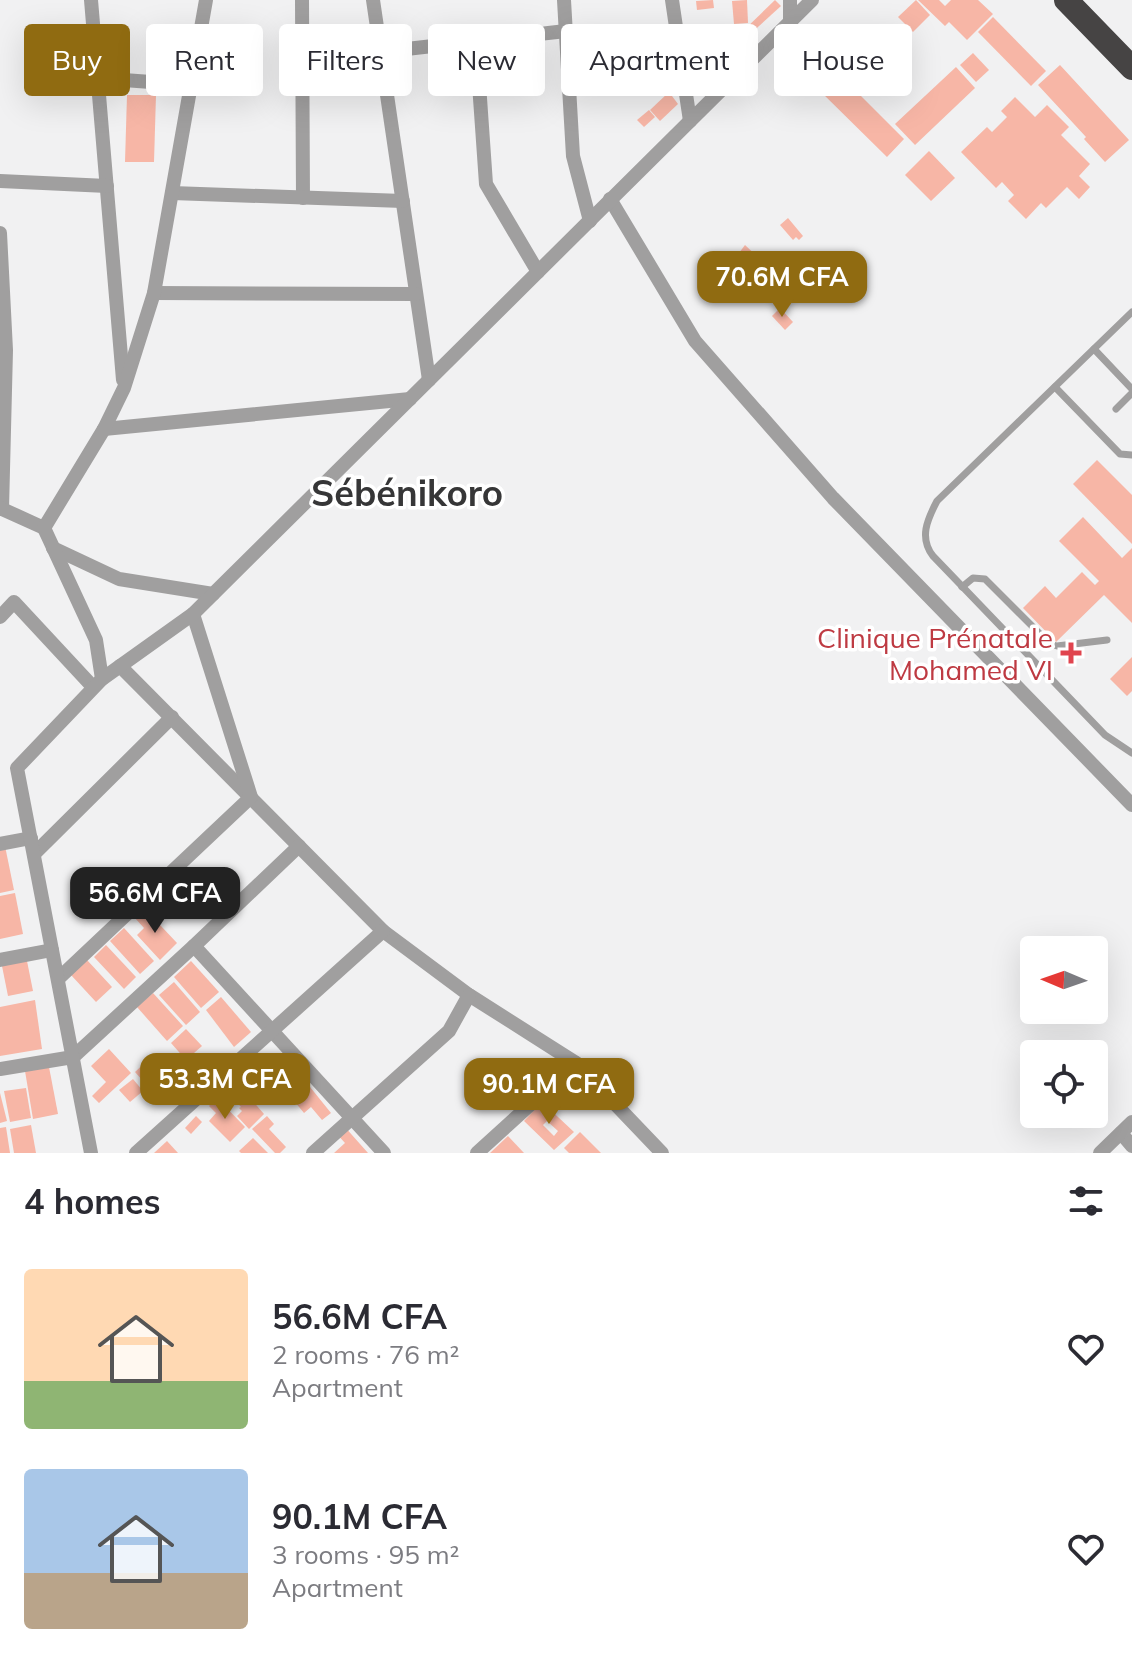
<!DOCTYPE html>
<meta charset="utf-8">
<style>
body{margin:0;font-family:Mulish,sans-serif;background:#f7f7f7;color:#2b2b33;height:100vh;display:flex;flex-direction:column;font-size:30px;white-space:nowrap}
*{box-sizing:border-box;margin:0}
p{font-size:26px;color:#7c7c81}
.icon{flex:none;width:44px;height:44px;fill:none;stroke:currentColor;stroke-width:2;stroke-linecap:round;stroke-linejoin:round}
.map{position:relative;height:1153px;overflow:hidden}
.side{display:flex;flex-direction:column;background:#fff;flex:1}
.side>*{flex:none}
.banner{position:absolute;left:24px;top:24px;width:1084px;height:72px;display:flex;gap:16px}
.needle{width:52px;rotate:272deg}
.tools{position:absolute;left:1020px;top:936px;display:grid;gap:16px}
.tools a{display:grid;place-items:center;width:88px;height:88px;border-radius:8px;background:#fff;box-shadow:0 8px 32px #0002;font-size:40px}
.price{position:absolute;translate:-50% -68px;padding:0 18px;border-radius:16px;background:#906b11;color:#fff;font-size:26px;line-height:52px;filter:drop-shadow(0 2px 4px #0008)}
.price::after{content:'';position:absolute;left:50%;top:48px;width:24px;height:18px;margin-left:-12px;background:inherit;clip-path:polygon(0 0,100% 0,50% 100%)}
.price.active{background:#222;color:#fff}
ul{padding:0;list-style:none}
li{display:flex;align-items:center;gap:24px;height:200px;padding:0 24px}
li span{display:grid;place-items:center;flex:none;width:224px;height:160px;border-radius:8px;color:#555}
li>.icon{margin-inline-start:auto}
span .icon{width:96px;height:96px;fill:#fffc;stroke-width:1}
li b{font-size:34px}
h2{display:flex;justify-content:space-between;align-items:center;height:96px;padding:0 24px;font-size:34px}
.pill{padding:0 28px;border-radius:8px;background:#fff;box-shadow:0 8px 32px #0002;font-size:28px;line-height:72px}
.pill.active{background:#906b11;color:#fff}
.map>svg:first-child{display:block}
</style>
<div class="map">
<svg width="1132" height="1153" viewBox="0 0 1132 1153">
<rect width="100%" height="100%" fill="#f1f1f2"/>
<g fill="#f7b6a6" fill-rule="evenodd">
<path d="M 713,0 L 714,8 L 697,10 L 696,1 Z"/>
<path d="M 747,0 L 748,23 L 734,24 L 732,1 Z"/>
<path d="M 775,0 L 781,6 L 747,37 L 742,32 Z"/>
<path d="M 916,0 L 930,15 L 913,32 L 898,17 Z"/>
<path d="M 918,0 L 939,0 L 945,6 L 951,0 L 978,0 L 993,14 L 967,40 L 949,22 L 945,26 Z"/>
<path d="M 993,17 L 1046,71 L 1031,86 L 978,32 Z"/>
<path d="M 884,26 L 905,47 L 859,94 L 904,139 L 887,157 L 820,91 Z"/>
<path d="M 728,39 L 729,48 L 721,49 L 719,40 Z"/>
<path d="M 717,42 L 719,50 L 697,55 L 695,46 Z"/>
<path d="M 973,53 L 989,70 L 976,82 L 960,65 Z"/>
<path d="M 668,58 L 670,76 L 661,77 L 659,59 Z"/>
<path d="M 1060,65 L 1129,140 L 1105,162 L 1084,139 L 1086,137 L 1038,85 Z"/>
<path d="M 956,67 L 975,88 L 915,145 L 895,124 Z"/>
<path d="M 669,92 L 678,104 L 660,121 L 650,110 Z"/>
<path d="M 127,95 L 156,95 L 154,162 L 125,162 Z"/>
<path d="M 1015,97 L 1035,117 L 1047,105 L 1069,127 L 1061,135 L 1090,164 L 1079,176 L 1090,187 L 1079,199 L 1067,187 L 1046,208 L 1041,203 L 1026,219 L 1008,201 L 1014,195 L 1002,182 L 996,188 L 961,152 L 987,127 L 992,132 L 1007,117 L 1001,111 Z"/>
<path d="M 649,110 L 655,117 L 644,127 L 637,120 Z"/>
<path d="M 929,151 L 955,178 L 931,201 L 905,175 Z"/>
<path d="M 788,218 L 803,236 L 799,240 L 796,237 L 793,240 L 780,225 Z"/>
<path d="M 745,245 L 763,262 L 756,269 L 739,253 Z"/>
<path d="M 750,276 L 766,292 L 758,300 L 742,284 Z"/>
<path d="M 780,308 L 793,322 L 785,330 L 772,316 Z"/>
<path d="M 1097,460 L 1132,495 L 1132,544 L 1073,484 Z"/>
<path d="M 1083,517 L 1122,558 L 1132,548 L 1132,623 L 1104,595 L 1056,642 L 1023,608 L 1045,586 L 1056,598 L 1082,572 L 1095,585 L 1099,581 L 1059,541 Z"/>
<path d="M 1132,657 L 1132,691 L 1127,696 L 1110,679 Z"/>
<path d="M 5,846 L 14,890 L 0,893 L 0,847 Z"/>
<path d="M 15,893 L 23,934 L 0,939 L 0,896 Z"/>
<path d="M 145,909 L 177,943 L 160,960 L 137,935 L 144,928 L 135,918 Z"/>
<path d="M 124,928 L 154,961 L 140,974 L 110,941 Z"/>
<path d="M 106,945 L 136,977 L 124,989 L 94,957 Z"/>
<path d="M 26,956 L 33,991 L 8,996 L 1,961 Z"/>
<path d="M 87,960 L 112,987 L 96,1002 L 71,975 Z"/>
<path d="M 191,961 L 219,992 L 201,1008 L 174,977 Z"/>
<path d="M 174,982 L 200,1012 L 186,1025 L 159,995 Z"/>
<path d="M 153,993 L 183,1026 L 167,1041 L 137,1007 Z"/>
<path d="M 221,997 L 251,1032 L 234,1047 L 206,1010 Z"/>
<path d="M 35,1000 L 42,1049 L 0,1056 L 0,1007 Z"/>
<path d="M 186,1029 L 202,1046 L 186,1060 L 171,1043 Z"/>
<path d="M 109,1049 L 131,1073 L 99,1103 L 92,1096 L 106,1082 L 91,1066 Z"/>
<path d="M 151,1057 L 157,1064 L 154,1067 L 165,1079 L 152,1091 L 135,1072 Z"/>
<path d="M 49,1067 L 58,1114 L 33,1119 L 25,1071 Z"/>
<path d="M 259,1069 L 280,1092 L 272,1099 L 251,1077 Z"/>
<path d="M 302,1077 L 331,1113 L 322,1120 L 311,1107 L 304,1113 L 285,1090 Z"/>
<path d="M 133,1079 L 143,1091 L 130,1102 L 119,1090 Z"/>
<path d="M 235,1081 L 250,1097 L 242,1104 L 250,1098 L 264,1114 L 249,1129 L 237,1116 L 242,1111 L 239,1108 L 241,1107 L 232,1097 L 225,1104 L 219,1097 Z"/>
<path d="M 26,1088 L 31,1118 L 10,1122 L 4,1091 Z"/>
<path d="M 0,1093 L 7,1121 L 0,1123 Z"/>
<path d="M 217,1098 L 245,1127 L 230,1142 L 209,1121 L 216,1113 L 209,1106 Z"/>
<path d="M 542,1102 L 574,1132 L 554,1150 L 524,1121 ZM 547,1121 L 558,1131 L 554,1136 L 543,1125 Z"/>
<path d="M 196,1116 L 202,1122 L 191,1134 L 185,1128 Z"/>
<path d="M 267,1116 L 274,1124 L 269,1129 L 286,1147 L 280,1153 L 275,1153 L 252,1129 Z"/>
<path d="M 31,1125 L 36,1153 L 14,1153 L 10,1129 Z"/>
<path d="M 344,1126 L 368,1153 L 334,1153 L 345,1143 L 336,1133 Z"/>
<path d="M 6,1127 L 10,1153 L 0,1153 L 0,1128 Z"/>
<path d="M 580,1132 L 601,1153 L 569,1153 L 564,1148 Z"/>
<path d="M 508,1136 L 524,1153 L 490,1153 Z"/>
<path d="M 253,1138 L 268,1153 L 241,1153 L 239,1151 Z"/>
<path d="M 167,1141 L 178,1153 L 154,1153 Z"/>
</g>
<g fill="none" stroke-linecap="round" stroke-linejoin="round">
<g stroke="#a09f9f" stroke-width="7">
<path d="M 1132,312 L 937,501 C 927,520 919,538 933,556 L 1105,735 L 1132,753"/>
<path d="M 1094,349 L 1132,389"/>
<path d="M 1055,387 L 1120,454 L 1132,455"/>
<path d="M 1116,409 L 1132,393"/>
<path d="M 962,587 L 973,578 L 985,579 L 1050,644 L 1057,646 L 1107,640"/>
</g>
<g stroke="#a09f9f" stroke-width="14">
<path d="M 91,0 L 123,380"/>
<path d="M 302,0 L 303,198"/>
<path d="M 373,0 L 429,380"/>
<path d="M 564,0 L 573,156 L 590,221"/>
<path d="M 672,0 L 690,121"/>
<path d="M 790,0 L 790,21"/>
<path d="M 476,41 L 486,184 L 538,272"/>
<path d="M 380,52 L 566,31"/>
<path d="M 97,78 L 191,85"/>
<path d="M 0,181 L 107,186"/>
<path d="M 172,193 L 403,201"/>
<path d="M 610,199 L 695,341 L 833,498 L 1132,805"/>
<path d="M 0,233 L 6,350 L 2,509"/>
<path d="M 154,293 L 416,294"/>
<path d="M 104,429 L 410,399"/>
<path d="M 0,508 L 44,528"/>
<path d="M 53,548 L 119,579 L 213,594"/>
<path d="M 0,617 L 14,602 L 93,687"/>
<path d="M 120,666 L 383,931 L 469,995 L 576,1063 L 662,1153"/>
<path d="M 102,679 L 96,640 L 44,528 L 104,429 L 124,388 L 154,293 L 206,0"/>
<path d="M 0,844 L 31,838"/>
<path d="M 34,854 L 172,717"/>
<path d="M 194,946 L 384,1153"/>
<path d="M 0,960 L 52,950"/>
<path d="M 58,979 L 251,797 L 193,614"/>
<path d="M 0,1069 L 73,1057 L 194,946 L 299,846"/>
<path d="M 1121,1133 L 1132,1146"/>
<path d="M 91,1153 L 17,768 L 102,679 L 193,614 L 812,0"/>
<path d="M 136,1153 L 383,931"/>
<path d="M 313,1153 L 449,1031 L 469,995"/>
<path d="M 477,1153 L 576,1063"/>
<path d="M 1100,1153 L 1132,1122"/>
</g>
<path stroke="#464444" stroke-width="24" d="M 1066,0 L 1132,68"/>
</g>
<path fill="#e0444e" stroke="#fff" stroke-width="3" d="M1067 641h8v8h8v8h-8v8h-8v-8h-8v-8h8z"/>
<g text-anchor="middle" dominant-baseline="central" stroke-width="7" stroke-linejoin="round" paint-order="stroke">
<g font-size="28" fill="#be3a42" stroke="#fff" text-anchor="end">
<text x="1053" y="637">Clinique Prénatale<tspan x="1053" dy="32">Mohamed VI</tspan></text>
</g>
<g font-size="36" font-weight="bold" fill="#363637" stroke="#fff">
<text x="407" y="492">Sébénikoro</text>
</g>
</g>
</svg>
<div class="tools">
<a><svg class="needle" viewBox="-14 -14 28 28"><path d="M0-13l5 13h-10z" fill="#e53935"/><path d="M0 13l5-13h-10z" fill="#7c7c81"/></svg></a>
<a><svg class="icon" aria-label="locate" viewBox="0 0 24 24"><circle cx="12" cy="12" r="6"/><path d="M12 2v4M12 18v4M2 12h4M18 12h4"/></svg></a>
</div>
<b class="price" style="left:782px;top:319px">70.6M CFA</b>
<b class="price active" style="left:155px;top:935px">56.6M CFA</b>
<b class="price" style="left:225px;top:1121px">53.3M CFA</b>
<b class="price" style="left:549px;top:1126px">90.1M CFA</b>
<div class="banner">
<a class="pill active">Buy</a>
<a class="pill">Rent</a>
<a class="pill">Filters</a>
<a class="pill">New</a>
<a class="pill">Apartment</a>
<a class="pill">House</a>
</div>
</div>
<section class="side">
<h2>4 homes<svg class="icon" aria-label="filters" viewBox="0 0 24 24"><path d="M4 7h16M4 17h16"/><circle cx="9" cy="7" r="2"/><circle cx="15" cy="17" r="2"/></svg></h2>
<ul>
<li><span style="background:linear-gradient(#ffd9b3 70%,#8fb573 0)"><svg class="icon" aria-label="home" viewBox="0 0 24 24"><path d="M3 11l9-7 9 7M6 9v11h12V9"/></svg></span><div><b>56.6M CFA</b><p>2 rooms · 76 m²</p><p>Apartment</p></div><svg class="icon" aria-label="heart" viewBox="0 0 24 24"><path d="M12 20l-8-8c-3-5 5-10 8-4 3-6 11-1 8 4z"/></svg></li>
<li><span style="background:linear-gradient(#a9c7e8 65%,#b9a48a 0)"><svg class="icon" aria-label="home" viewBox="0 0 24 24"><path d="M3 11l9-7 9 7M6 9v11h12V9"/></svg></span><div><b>90.1M CFA</b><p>3 rooms · 95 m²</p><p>Apartment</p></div><svg class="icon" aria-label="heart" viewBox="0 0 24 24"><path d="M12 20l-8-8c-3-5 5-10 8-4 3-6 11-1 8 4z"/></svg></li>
</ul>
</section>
